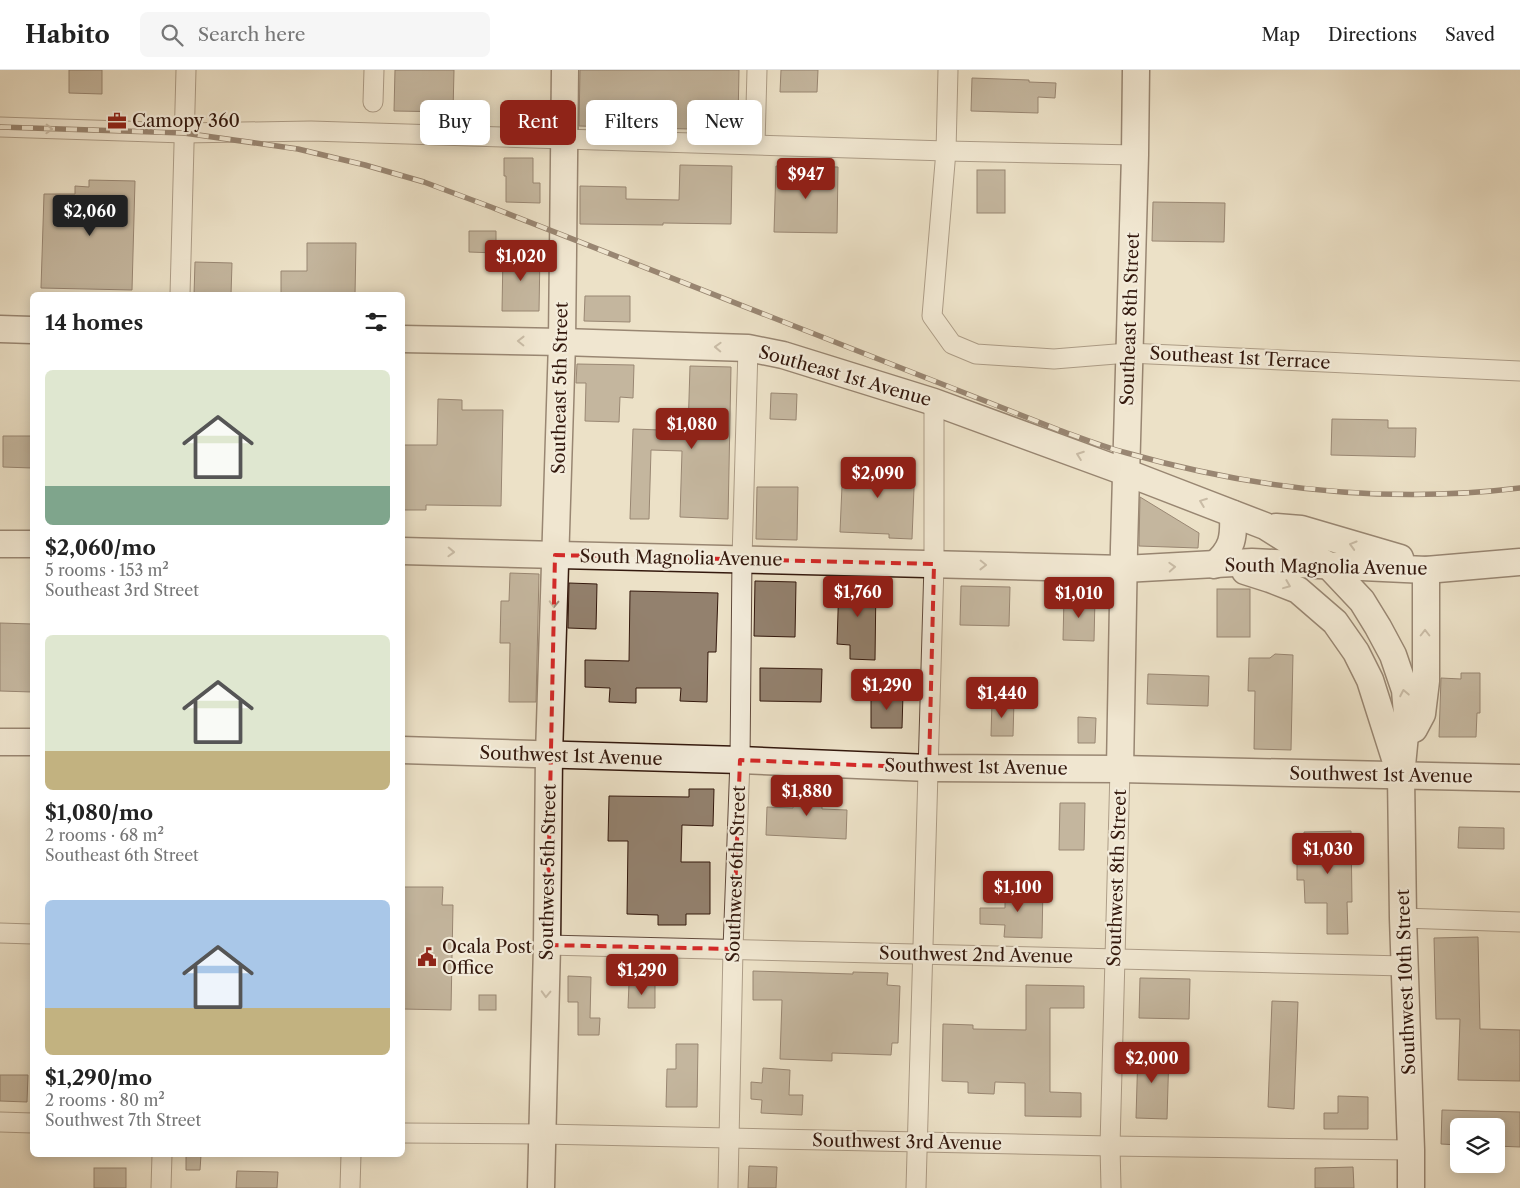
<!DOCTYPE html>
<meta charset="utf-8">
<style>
body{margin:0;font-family:"Libre Caslon Text",serif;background:#f6f6f6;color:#222;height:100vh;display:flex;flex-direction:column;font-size:19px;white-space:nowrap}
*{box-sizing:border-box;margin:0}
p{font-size:16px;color:#767676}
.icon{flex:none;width:28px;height:28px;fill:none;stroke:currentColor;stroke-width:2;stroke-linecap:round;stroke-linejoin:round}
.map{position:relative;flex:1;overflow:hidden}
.drawer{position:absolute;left:30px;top:222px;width:375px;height:865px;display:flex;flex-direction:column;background:#fff;border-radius:8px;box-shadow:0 2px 12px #0003}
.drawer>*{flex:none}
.top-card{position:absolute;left:420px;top:30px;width:475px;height:45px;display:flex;gap:10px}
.fabs{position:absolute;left:1450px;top:1048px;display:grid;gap:10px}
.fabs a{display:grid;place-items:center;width:55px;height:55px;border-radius:8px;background:#fff;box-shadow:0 2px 12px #0003;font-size:25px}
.price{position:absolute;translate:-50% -42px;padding:0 11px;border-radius:5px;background:#8f2418;color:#fff;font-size:16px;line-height:32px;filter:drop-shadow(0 1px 2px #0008)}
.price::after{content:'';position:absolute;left:50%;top:30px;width:15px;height:11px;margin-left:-8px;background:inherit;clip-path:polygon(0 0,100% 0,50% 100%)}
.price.active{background:#222;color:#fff}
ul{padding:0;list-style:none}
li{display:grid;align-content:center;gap:10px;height:265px;padding:0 15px}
li span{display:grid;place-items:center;height:155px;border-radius:8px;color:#555}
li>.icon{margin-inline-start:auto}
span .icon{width:90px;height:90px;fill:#fffc;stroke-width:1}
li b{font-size:21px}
h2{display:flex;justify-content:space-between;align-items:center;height:60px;padding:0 15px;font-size:21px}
.tag{padding:0 18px;border-radius:8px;background:#fff;box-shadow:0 2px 12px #0003;font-size:18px;line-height:45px}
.tag.active{background:#8f2418;color:#fff}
header{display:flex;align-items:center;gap:30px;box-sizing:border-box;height:70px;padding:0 25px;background:#fff;border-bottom:1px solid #e0e0e0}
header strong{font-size:24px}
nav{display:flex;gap:28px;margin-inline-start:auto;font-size:18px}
.search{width:350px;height:45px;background:#f6f6f6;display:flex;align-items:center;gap:12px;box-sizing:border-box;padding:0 18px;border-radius:8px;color:#767676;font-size:19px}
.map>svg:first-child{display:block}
</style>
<header>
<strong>Habito</strong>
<div class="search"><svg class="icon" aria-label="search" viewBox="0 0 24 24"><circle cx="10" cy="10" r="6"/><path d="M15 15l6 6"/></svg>Search here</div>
<nav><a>Map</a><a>Directions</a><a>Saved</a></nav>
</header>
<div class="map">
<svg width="1520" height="1118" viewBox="0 0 1520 1118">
<rect width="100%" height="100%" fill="#ece1c7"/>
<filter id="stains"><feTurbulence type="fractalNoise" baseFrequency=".004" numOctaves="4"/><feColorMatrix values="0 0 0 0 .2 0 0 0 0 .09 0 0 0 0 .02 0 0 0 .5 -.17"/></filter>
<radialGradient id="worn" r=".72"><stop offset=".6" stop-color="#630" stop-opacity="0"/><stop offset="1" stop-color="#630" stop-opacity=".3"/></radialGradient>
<g fill="#93816e" stroke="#33180d">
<path d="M 69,0 L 102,0 L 102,24 L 69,23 Z"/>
<path d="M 395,0 L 454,0 L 453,42 L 394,41 Z"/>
<path d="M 580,0 L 739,0 L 738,50 L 726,49 L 726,60 L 579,56 Z"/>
<path d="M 781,0 L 818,0 L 817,22 L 780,22 Z"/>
<path d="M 972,8 L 1029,10 L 1029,12 L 1056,13 L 1055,28 L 1038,27 L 1038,43 L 971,41 Z"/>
<path d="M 504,88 L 533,88 L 533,113 L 540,113 L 540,133 L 506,132 L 506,106 L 504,106 Z"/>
<path d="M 680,95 L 732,96 L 731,154 L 663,153 L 663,155 L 580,154 L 580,116 L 626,117 L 626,129 L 679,130 Z"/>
<path d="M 776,96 L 838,97 L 837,163 L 774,162 Z"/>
<rect x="977" y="100" width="28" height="43"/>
<path d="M 89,110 L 135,111 L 132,220 L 41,218 L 44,124 L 75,124 L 75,116 L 89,117 Z"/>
<path d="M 1153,132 L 1225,133 L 1224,172 L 1152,171 Z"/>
<path d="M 469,161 L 496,161 L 496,183 L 469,182 Z"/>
<path d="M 307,173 L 356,173 L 355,225 L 281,225 L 281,201 L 307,201 Z"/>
<path d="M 503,183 L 540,183 L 539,241 L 502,241 Z"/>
<path d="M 195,192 L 232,193 L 231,225 L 194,225 Z"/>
<path d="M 585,226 L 630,226 L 630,252 L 584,251 Z"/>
<path d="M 577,294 L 634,295 L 633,328 L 620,327 L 619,352 L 585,351 L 586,313 L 576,313 Z"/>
<path d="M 690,296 L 731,297 L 728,449 L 680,447 L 682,381 L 651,380 L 649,449 L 630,449 L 633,359 L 688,361 Z"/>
<path d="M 771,323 L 797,324 L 796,350 L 770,349 Z"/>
<path d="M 438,329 L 462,330 L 462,340 L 503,340 L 501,436 L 426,435 L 426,440 L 402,440 L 402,375 L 437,375 Z"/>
<path d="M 1332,349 L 1388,350 L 1388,358 L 1416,358 L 1415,387 L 1331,385 Z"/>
<path d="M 3,366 L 32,366 L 32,398 L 3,397 Z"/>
<path d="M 873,391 L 915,393 L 912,469 L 889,468 L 889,464 L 840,462 L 843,393 L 873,394 Z"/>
<path d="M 757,417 L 798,417 L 797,470 L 756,469 Z"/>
<path d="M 1140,427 L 1199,463 L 1198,478 L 1139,476 Z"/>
<path d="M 510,503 L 539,504 L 536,632 L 509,632 L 510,573 L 500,573 L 501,531 L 509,531 Z"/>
<path d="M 755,511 L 796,512 L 795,567 L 754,566 Z"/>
<path d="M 839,511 L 876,512 L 875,590 L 850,589 L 850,575 L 837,574 Z"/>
<path d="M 569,513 L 597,514 L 596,559 L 568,558 Z"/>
<path d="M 961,516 L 1010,517 L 1009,556 L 960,555 Z"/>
<rect x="1217" y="519" width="33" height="48"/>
<path d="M 630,521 L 718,523 L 716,582 L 708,582 L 707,632 L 680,631 L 681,618 L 636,618 L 636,633 L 609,632 L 610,618 L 585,617 L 585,590 L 629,591 Z"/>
<path d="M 1064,527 L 1095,528 L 1094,571 L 1063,570 Z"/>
<path d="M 0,553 L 32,554 L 32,622 L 0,621 Z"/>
<path d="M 1275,584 L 1293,585 L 1291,680 L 1254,679 L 1255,621 L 1248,621 L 1249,588 L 1270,588 Z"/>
<path d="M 760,598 L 822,599 L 821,632 L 760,631 Z"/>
<path d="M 1461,603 L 1480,603 L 1480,643 L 1477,643 L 1476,667 L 1439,667 L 1441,608 L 1461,609 Z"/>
<path d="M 1148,604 L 1209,606 L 1208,636 L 1147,634 Z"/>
<path d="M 871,624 L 903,624 L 902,658 L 871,658 Z"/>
<path d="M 992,631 L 1014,631 L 1013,666 L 991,666 Z"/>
<path d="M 1078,647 L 1096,648 L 1095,673 L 1078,673 Z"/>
<path d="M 794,715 L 822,716 L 822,739 L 847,740 L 846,769 L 766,765 L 767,737 L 793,738 Z"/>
<path d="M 689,719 L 714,719 L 713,756 L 682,755 L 681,792 L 710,792 L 710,844 L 686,844 L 686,855 L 658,855 L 658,845 L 627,844 L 628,771 L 608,771 L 609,726 L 689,727 Z"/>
<path d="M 1060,733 L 1085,733 L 1084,780 L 1059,780 Z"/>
<path d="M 1459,757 L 1504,758 L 1504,779 L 1458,778 Z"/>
<path d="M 1351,761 L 1352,832 L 1347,832 L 1348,864 L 1327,864 L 1327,833 L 1305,833 L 1304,810 L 1297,810 L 1297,785 L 1304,785 L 1304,762 Z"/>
<path d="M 1005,816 L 1043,817 L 1042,868 L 1004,867 L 1005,855 L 980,854 L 980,838 L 1005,838 Z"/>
<path d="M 402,817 L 443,817 L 442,835 L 453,835 L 451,940 L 402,939 Z"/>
<path d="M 1478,867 L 1480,959 L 1520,960 L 1520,1011 L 1458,1010 L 1460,949 L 1436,949 L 1434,868 Z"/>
<path d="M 753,901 L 853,904 L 853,902 L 888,903 L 887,915 L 900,916 L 898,973 L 892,973 L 891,985 L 832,983 L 832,991 L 780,989 L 782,930 L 753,930 Z"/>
<path d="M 568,906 L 591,907 L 590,948 L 600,948 L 599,965 L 578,965 L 578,932 L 568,932 Z"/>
<path d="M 1140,908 L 1190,909 L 1189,949 L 1139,948 Z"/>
<path d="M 629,913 L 655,914 L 655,938 L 628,938 Z"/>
<path d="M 1026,915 L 1084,916 L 1084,938 L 1050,938 L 1050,1022 L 1081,1023 L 1081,1047 L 1025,1046 L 1025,1013 L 995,1012 L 994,1024 L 968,1023 L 968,1012 L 942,1011 L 943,954 L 973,955 L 973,959 L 1026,960 Z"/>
<rect x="479" y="925" width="17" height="15"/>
<path d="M 1272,931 L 1298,932 L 1294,1039 L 1268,1037 Z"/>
<path d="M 676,974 L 698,974 L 697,1037 L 666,1037 L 667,999 L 676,999 Z"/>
<path d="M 1138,980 L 1169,981 L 1167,1049 L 1136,1048 Z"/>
<path d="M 763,998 L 790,1000 L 789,1025 L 803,1025 L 802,1045 L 761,1043 L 762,1030 L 751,1029 L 751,1012 L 762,1013 Z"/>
<path d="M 0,1005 L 28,1005 L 27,1032 L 0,1031 Z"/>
<path d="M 1338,1026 L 1368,1027 L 1368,1059 L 1324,1059 L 1324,1043 L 1338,1043 Z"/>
<path d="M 1442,1040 L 1520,1042 L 1520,1077 L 1496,1076 L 1496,1056 L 1459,1056 L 1459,1075 L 1441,1074 Z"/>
<path d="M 186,1085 L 201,1085 L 200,1100 L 186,1100 Z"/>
<path d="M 749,1096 L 777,1097 L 776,1118 L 748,1118 Z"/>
<path d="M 1353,1097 L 1354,1118 L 1315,1118 L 1315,1098 Z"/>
<rect x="94" y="1098" width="32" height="20"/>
<path d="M 237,1101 L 278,1102 L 277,1118 L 236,1118 Z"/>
</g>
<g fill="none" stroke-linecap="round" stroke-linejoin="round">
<g stroke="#614a3c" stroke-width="21">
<g id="street">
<path d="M 948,0 L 946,81 L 932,246 L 952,274 L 976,284 L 1054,289 L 1128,283 L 1520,301"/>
<path d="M 373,32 L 374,0"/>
<path d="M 0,57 L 184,63 L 311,61 L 946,81 L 1135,85"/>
<path d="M 755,74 L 757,0"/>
<path d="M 180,225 L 186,0"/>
<path d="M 1403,848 L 1520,852"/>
<path d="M 0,863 L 32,864"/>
<path d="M 547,875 L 1404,896"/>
<path d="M 0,1052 L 32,1053"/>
<path d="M 402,1063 L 542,1064 L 1110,1076 L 1411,1080"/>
<path d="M 161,1118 L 162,1085"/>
<path d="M 350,1118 L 351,1085"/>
<path d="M 728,1118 L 733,879 L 740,690 L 742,489 L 748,278"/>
<path d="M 916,1118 L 934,494 L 934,332"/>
<path d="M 1111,1118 L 1110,1076 L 1120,699"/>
</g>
</g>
<g stroke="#33180d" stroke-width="29">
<g id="secondary">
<path d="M 0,259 L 32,260"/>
<path d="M 402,269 L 562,272 L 748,278 L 783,285 L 934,332 L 1125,402 L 1265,456 L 1329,496 L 1362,531 L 1378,557 L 1393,585 L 1405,620 L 1407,644 L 1401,706 L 1403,848 L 1411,1080 L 1411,1118"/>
<path d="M 1276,457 L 1301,459 L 1400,488"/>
<path d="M 0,474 L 32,474"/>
<path d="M 402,481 L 1124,499 L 1252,492 L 1426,500 L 1520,492"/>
<path d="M 1214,495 C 1233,479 1234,467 1233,444"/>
<path d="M 1245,501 L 1270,509 L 1298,520 L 1335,552 L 1356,582 L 1370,610 L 1398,698"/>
<path d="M 1414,659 L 1422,644 L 1426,611 L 1426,500"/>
<path d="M 0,672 L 32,672"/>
<path d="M 402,680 L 740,690 L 929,698 L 1120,699 L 1520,708"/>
<path d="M 1120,699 L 1124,478 L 1135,85 L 1136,0"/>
<path d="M 541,1118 L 547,875 L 549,685 L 562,272 L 565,0"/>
</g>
</g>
<use href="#street" stroke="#f3ecdb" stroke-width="19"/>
<use href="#secondary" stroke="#f3ecdb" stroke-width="26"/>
<g stroke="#33180d" stroke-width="5.5">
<path id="rail" d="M 0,57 L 184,63 L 298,79 L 365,95 L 424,112 L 491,137 L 1059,360 C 1081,368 1104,377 1127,383 C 1254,419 1389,434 1520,418"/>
</g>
<use href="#rail" stroke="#f3ecdb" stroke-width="4" stroke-dasharray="11" stroke-linecap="butt"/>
</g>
<defs><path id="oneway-chevron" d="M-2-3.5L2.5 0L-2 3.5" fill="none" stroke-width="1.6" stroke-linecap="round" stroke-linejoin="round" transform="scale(1.25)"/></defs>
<g stroke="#9d8d7e">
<use href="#oneway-chevron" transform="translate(49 59) rotate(2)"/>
<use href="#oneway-chevron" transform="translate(521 271) rotate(-179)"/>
<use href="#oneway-chevron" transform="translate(718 277) rotate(-178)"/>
<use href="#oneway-chevron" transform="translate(1080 385) rotate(-160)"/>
<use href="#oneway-chevron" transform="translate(1203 432) rotate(-159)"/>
<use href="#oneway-chevron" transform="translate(1353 475) rotate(-164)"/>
<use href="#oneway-chevron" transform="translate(451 482) rotate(2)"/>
<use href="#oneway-chevron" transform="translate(983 495) rotate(1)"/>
<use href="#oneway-chevron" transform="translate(1172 497) rotate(-3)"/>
<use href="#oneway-chevron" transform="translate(1287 515) rotate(22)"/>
<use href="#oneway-chevron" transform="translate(554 534) rotate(92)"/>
<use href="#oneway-chevron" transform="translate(1425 563) rotate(-90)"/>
<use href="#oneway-chevron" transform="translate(1404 623) rotate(-101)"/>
<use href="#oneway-chevron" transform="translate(546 924) rotate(92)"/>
</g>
<path d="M0 0H1520V1118H0ZM 555,485 L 934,494 L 929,698 L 740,690 L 733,879 L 547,875 Z" fill="#ece1c7" fill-opacity=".55" fill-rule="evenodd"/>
<path fill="none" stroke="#d62828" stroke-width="4" stroke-dasharray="10 6" stroke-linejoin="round" d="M 555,485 L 934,494 L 929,698 L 740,690 L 733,879 L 547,875 Z"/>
<defs>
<g id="office-bare" transform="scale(1.5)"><path d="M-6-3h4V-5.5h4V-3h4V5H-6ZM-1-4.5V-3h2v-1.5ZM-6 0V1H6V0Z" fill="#8f2418" stroke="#f3ecdb" stroke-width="2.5" paint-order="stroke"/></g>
<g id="civic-bare" transform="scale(1.5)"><path d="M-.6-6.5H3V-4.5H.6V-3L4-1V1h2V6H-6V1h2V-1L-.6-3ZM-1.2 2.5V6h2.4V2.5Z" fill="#8f2418" stroke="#f3ecdb" stroke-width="2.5" paint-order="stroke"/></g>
</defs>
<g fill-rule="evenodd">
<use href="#office-bare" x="117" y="51"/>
<use href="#civic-bare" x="427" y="887"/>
</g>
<g text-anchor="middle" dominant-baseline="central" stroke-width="4.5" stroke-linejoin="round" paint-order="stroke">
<g font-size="18" fill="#33180d" stroke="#f3ecdb" text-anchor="start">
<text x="132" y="51">Camopy 360</text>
<text x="442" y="877">Ocala Post<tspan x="442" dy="21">Office</tspan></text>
</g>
<g font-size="18" fill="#33180d" stroke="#f3ecdb">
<text transform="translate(1130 249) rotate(-88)">Southeast 8th Street</text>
<text transform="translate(1240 288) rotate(3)">Southeast 1st Terrace</text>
<text transform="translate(845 306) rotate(16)">Southeast 1st Avenue</text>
<text transform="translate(560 318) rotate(-89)">Southeast 5th Street</text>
<text transform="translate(681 488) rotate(1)">South Magnolia Avenue</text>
<text transform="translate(1326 497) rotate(1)">South Magnolia Avenue</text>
<text transform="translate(571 686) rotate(2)">Southwest 1st Avenue</text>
<text transform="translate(976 697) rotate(1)">Southwest 1st Avenue</text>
<text transform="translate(1381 705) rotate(1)">Southwest 1st Avenue</text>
<text transform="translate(548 802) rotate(-89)">Southwest 5th Street</text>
<text transform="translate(736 804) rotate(-88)">Southwest 6th Street</text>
<text transform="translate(1117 808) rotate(-88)">Southwest 8th Street</text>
<text transform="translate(976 885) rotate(1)">Southwest 2nd Avenue</text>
<text transform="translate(1406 912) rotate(-92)">Southwest 10th Street</text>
<text transform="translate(907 1072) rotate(1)">Southwest 3rd Avenue</text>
</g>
</g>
<rect width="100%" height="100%" filter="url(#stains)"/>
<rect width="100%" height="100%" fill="url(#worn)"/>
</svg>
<div class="fabs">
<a><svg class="icon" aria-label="layers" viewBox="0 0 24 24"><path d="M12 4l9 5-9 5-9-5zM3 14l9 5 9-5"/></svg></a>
</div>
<b class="price" style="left:806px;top:130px">$947</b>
<b class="price active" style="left:90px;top:167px">$2,060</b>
<b class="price" style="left:521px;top:212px">$1,020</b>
<b class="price" style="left:692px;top:380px">$1,080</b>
<b class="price" style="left:878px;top:429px">$2,090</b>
<b class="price" style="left:858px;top:548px">$1,760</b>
<b class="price" style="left:1079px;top:549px">$1,010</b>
<b class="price" style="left:887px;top:641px">$1,290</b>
<b class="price" style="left:1002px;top:649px">$1,440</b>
<b class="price" style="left:807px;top:747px">$1,880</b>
<b class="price" style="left:1328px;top:805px">$1,030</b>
<b class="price" style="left:1018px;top:843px">$1,100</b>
<b class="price" style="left:642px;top:926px">$1,290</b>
<b class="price" style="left:1152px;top:1014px">$2,000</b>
<div class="top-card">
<a class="tag">Buy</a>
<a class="tag active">Rent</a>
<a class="tag">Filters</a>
<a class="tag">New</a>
</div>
<section class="drawer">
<h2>14 homes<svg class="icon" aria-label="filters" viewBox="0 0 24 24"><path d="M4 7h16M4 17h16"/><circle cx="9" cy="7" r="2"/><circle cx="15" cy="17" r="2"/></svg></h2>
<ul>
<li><span style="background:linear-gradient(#dfe7d0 75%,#7fa58c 0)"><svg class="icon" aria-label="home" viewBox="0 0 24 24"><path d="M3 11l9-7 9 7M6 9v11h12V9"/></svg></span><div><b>$2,060/mo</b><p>5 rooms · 153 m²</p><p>Southeast 3rd Street</p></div></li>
<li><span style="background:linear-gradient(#dfe7d0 75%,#c2b280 0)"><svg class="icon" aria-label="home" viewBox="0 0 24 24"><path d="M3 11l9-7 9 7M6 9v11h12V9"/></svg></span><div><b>$1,080/mo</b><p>2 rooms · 68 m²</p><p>Southeast 6th Street</p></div></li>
<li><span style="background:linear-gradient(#a9c7e8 70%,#c2b280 0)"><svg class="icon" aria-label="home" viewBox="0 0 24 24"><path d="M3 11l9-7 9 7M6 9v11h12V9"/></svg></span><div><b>$1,290/mo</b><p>2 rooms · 80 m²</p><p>Southwest 7th Street</p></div></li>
</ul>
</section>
</div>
